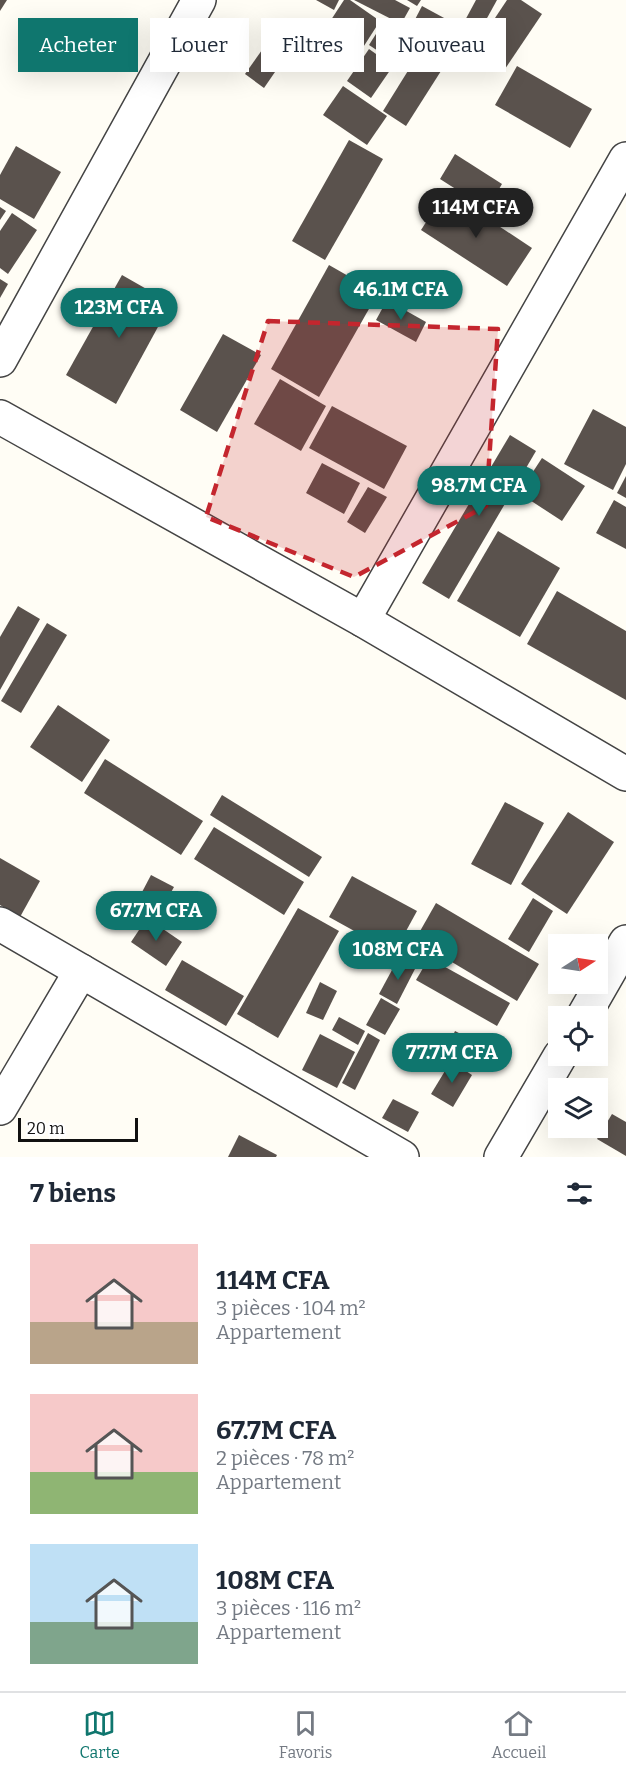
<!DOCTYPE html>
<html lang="fr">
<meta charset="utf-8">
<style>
body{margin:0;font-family:Bitter,serif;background:#f2f2f3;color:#1f2937;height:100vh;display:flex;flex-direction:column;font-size:22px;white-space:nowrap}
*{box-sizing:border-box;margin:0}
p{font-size:20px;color:#747a83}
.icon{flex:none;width:33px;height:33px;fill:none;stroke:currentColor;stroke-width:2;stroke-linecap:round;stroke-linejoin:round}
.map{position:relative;height:1157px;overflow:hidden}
.drawer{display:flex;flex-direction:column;background:#fff;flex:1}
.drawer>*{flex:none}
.hud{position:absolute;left:18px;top:18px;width:591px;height:54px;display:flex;gap:12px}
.needle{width:39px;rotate:78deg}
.buttons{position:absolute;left:548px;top:934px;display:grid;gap:12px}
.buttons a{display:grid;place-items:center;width:60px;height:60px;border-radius:0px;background:#fff;box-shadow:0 6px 24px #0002;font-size:30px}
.scale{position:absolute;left:18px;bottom:15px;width:120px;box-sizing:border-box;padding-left:6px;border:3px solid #111;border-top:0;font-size:16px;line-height:21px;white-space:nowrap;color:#111;-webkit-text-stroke:4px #fff;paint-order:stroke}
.price{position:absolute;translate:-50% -51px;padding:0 14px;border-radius:21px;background:#0f766e;color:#fff;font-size:20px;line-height:39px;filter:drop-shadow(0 2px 3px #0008)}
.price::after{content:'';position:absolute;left:50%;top:36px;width:18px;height:14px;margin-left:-9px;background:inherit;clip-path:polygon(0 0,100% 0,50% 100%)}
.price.current{background:#222;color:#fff}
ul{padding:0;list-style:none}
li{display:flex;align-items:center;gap:18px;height:150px;padding:0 30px}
li span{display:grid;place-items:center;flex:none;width:168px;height:120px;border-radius:0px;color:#555}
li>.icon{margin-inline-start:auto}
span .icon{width:72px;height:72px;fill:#fffc;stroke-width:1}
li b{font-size:26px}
h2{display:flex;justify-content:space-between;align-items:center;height:72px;padding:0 30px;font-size:26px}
.pill{padding:0 21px;border-radius:0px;background:#fff;box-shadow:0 6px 24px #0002;font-size:21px;line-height:54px}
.pill.current{background:#0f766e;color:#fff}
.tab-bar{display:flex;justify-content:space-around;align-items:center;height:84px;border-top:2px solid #e0e1e3;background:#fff;font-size:16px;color:#747a83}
.tab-bar a{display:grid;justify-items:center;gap:3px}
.tab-bar .current{color:#0f766e}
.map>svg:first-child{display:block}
</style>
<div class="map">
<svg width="626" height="1157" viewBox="0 0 626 1157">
<rect width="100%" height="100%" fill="#fffdf5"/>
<g fill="#5a524d">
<path d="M 0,0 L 7,0 L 0,11 Z"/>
<path d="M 316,0 L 339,0 L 334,10 Z"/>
<path d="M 344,0 L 350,0 L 380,21 L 362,49 L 327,26 Z"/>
<path d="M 354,0 L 395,0 L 410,8 L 401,24 Z"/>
<path d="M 407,0 L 421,0 L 417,6 Z"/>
<path d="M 476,0 L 497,0 L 465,58 L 449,50 Z"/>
<path d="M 507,0 L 521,0 L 542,14 L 505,69 L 475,48 Z"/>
<path d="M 422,6 L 457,25 L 445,48 L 410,29 Z"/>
<path d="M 386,18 L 421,40 L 404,68 L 369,45 Z"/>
<path d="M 267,43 L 286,56 L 264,88 L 245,74 Z"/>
<path d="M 424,45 L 448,60 L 406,126 L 383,111 Z"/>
<path d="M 369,49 L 393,66 L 371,98 L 347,81 Z"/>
<path d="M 517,66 L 592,109 L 570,148 L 495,105 Z"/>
<path d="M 343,86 L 387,116 L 367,145 L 323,115 Z"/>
<path d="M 349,140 L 383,159 L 325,260 L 292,241 Z"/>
<path d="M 16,146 L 61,172 L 34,219 L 0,199 L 0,175 Z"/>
<path d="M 455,154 L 502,184 L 487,209 L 440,179 Z"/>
<path d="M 446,191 L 532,248 L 507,286 L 421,230 Z"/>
<path d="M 0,207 L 6,211 L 0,220 Z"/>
<path d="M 12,213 L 37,230 L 8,274 L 0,268 L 0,231 Z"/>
<path d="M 329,265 L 378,293 L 319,397 L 271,369 Z"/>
<path d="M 122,275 L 171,303 L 116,404 L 66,375 Z"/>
<path d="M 0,279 L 8,284 L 0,298 Z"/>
<path d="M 387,300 L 426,322 L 416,342 L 376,320 Z"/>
<path d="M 223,334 L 261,355 L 217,432 L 180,410 Z"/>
<path d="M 280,379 L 326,406 L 301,451 L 254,424 Z"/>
<path d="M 332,406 L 407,446 L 384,489 L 309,448 Z"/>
<path d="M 593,409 L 626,427 L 626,464 L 613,490 L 564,464 Z"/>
<path d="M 510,435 L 536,451 L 449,599 L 422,583 Z"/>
<path d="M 542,458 L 585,486 L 562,521 L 519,493 Z"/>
<path d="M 322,463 L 360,483 L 344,514 L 306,493 Z"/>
<path d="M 626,476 L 626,498 L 617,493 Z"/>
<path d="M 368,487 L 387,497 L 365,533 L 347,522 Z"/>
<path d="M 614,500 L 626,507 L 626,549 L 596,533 Z"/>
<path d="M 498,531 L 560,568 L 520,637 L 457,601 Z"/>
<path d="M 557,591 L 626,631 L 626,700 L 527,644 Z"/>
<path d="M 18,606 L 40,619 L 0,690 L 0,637 Z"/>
<path d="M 47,623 L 67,635 L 21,713 L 1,701 Z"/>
<path d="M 58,705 L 110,740 L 82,782 L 30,747 Z"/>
<path d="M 105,759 L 203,821 L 181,855 L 84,793 Z"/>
<path d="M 222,795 L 322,857 L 309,877 L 210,815 Z"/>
<path d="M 505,802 L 544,823 L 511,885 L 471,864 Z"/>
<path d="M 568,812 L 614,842 L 567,914 L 521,884 Z"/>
<path d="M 214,827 L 304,882 L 284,915 L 194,859 Z"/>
<path d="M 0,858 L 40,881 L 20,917 L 0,905 Z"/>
<path d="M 151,875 L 174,887 L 164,905 L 141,894 Z"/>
<path d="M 352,876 L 417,911 L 394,953 L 329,917 Z"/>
<path d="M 533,898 L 553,911 L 529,952 L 508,939 Z"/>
<path d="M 436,903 L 539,964 L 517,1001 L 415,940 Z"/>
<path d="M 298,908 L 339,931 L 278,1038 L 237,1014 Z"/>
<path d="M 147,918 L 182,942 L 166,966 L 131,942 Z"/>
<path d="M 399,957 L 416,967 L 397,1004 L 379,994 Z"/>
<path d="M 429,958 L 510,1003 L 497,1026 L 416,980 Z"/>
<path d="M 182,960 L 244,996 L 226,1026 L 165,990 Z"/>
<path d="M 320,982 L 337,991 L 323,1020 L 306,1013 Z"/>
<path d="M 381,998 L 400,1009 L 385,1035 L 366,1025 Z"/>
<path d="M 339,1017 L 365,1031 L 358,1045 L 332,1030 Z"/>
<path d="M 455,1031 L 486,1047 L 475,1070 L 444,1055 Z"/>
<path d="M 368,1033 L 380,1040 L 355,1090 L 342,1083 Z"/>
<path d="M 320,1034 L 355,1052 L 337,1088 L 302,1070 Z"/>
<path d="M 451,1061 L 472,1075 L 453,1107 L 431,1094 Z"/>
<path d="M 393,1099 L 419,1112 L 408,1132 L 382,1118 Z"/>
<path d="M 612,1114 L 626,1122 L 626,1156 L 597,1139 Z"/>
<path d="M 239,1135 L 277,1155 L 276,1157 L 228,1157 Z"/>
</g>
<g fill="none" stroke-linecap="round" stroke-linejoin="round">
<g stroke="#444" stroke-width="36">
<g id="street">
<path d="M 0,360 L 199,0"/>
<path d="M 0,417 L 363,620 L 626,774"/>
<path d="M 363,620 L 626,159"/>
<path d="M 0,924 L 402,1157"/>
<path d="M 583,1017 L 626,942"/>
<path d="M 0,1108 L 81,971"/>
<path d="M 501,1157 L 560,1056"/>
</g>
</g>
<use href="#street" stroke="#fff" stroke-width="33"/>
</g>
<path fill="#c4262e" fill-opacity="0.2" stroke="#c4262e" stroke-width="4.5" stroke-dasharray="12 8" stroke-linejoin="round" d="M 268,321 L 498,329 L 486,506 L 354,577 L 206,517 Z"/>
</svg>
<div class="buttons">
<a><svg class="needle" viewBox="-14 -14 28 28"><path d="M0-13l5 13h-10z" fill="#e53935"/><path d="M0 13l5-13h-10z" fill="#747a83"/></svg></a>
<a><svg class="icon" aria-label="locate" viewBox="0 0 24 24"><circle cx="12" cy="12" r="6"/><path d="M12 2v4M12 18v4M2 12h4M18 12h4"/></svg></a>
<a><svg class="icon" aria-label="layers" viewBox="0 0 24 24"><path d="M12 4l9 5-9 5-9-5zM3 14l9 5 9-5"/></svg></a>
</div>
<div class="scale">20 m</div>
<b class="price current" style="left:476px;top:239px">114M CFA</b>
<b class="price" style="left:401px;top:321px">46.1M CFA</b>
<b class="price" style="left:119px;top:339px">123M CFA</b>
<b class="price" style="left:479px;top:517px">98.7M CFA</b>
<b class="price" style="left:156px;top:942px">67.7M CFA</b>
<b class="price" style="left:398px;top:981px">108M CFA</b>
<b class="price" style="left:452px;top:1084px">77.7M CFA</b>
<div class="hud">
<a class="pill current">Acheter</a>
<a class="pill">Louer</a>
<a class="pill">Filtres</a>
<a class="pill">Nouveau</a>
</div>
</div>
<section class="drawer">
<h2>7 biens<svg class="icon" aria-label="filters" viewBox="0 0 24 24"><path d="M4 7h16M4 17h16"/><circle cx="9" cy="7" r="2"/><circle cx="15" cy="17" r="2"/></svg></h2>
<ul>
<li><span style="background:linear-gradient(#f6c9c9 65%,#b9a48a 0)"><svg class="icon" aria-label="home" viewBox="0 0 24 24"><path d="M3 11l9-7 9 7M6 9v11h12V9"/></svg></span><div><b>114M CFA</b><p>3 pièces · 104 m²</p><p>Appartement</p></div></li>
<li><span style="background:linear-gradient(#f6c9c9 65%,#8fb573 0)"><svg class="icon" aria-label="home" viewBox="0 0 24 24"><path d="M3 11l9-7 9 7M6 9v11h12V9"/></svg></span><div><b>67.7M CFA</b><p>2 pièces · 78 m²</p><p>Appartement</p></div></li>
<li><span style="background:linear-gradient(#bfe0f5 65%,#7fa58c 0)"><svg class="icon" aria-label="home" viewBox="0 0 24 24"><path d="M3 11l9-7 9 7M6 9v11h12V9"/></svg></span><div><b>108M CFA</b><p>3 pièces · 116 m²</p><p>Appartement</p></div></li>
</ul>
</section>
<nav class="tab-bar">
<a class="current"><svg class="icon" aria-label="map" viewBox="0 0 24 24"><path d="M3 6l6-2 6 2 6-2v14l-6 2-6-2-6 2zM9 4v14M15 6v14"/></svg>Carte</a>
<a><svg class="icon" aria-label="saved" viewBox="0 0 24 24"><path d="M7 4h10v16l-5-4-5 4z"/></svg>Favoris</a>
<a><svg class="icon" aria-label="home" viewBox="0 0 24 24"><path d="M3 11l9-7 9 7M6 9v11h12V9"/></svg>Accueil</a>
</nav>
